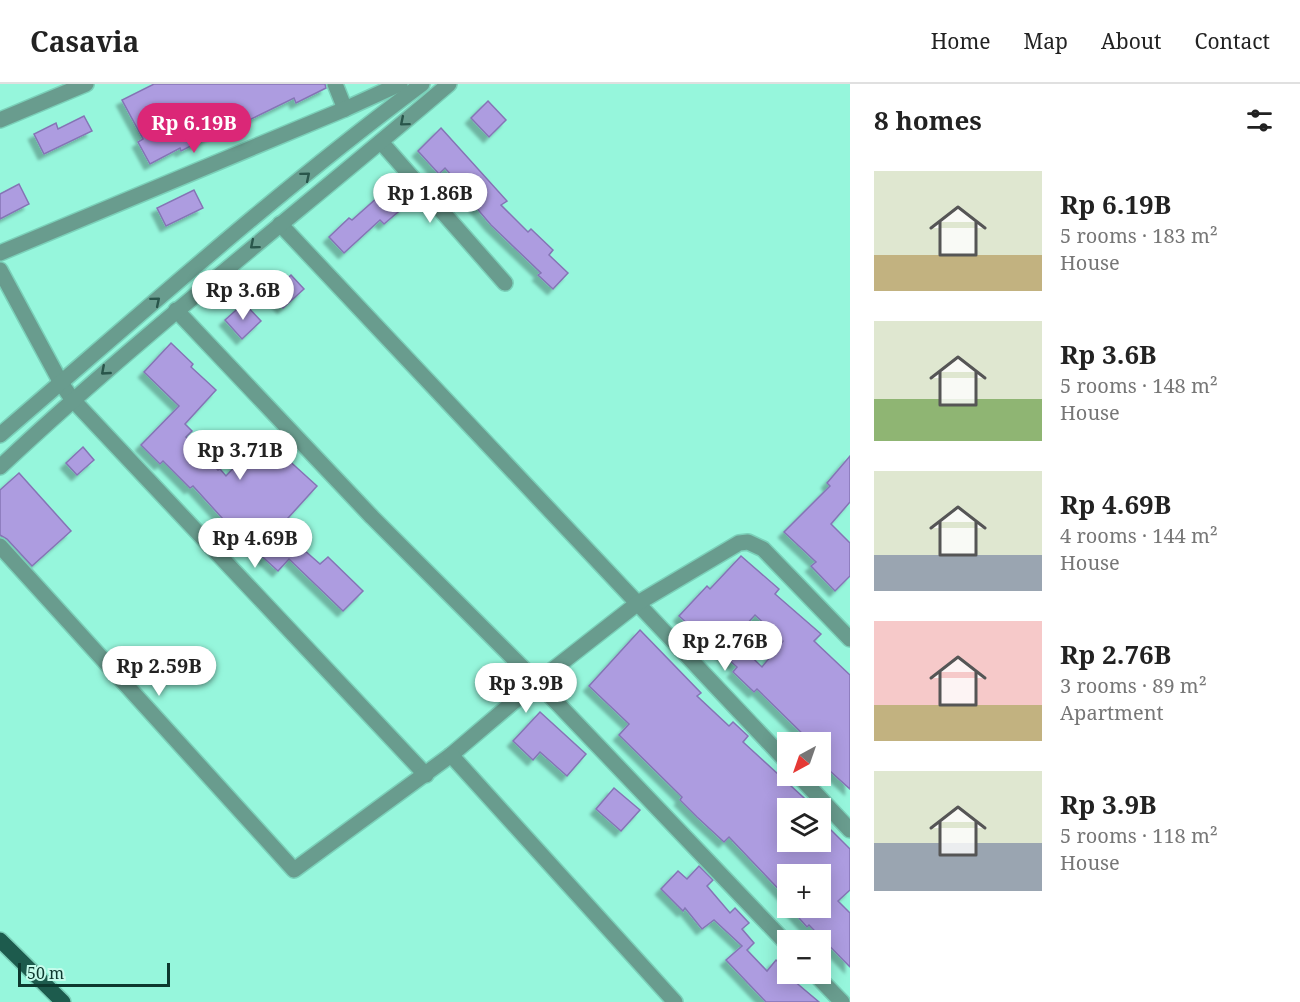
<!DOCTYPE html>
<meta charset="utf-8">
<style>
body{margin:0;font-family:"Noto Serif",serif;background:#f2f2f2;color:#222;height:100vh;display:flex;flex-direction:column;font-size:22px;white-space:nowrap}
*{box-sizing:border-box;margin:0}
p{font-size:20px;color:#767676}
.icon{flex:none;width:33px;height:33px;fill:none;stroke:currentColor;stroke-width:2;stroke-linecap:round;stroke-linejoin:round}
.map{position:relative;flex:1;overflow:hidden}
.details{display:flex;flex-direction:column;background:#fff;width:450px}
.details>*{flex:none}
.needle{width:39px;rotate:220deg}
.buttons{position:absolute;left:777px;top:648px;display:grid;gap:12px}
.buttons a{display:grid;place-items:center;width:54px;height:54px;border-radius:0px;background:#fff;box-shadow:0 3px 15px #0003;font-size:30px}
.scale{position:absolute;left:18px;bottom:15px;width:152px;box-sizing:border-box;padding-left:6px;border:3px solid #0d382e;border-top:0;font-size:16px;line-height:21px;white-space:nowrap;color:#0d382e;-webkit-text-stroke:4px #c5fbeb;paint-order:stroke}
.price{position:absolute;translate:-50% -51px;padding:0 14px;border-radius:21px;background:#fff;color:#222;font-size:20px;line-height:39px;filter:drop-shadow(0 2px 3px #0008)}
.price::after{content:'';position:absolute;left:50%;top:36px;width:18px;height:14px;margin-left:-9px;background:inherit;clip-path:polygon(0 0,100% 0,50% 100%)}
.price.on{background:#db2777;color:#fff}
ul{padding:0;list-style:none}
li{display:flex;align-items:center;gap:18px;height:150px;padding:0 24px}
li span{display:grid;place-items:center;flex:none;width:168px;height:120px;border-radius:0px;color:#555}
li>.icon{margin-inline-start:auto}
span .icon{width:72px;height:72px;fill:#fffc;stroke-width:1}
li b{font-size:26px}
h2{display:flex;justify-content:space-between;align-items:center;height:72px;padding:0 24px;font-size:26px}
header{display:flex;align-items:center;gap:36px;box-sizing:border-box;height:84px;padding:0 30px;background:#fff;border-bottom:2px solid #e0e0e0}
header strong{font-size:28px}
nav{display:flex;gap:33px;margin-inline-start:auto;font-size:21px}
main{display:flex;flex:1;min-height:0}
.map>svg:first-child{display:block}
</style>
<header>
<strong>Casavia</strong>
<nav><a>Home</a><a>Map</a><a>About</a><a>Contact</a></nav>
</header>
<main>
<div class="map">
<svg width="850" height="918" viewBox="0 0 850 918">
<defs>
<filter id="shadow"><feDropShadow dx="-5.5" dy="5.5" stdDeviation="1.5" flood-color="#0004"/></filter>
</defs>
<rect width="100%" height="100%" fill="#96f6dc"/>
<g fill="#ad9ce0" stroke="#8574b5" stroke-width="1.5" fill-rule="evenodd" filter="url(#shadow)">
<path d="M 154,0 L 325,0 L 326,4 L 296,19 L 294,14 L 233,44 L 232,41 L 181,67 L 180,64 L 150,80 L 138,58 L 143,55 L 122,16 Z"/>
<path d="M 488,17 L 506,36 L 489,53 L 471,34 Z"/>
<path d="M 84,32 L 92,47 L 44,70 L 34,50 L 56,39 L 58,45 Z"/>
<path d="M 441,44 L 507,117 L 501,121 L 528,148 L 531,145 L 553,166 L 549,171 L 568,189 L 553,205 L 538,191 L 541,189 L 491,141 L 474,121 L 476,119 L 445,84 L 439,90 L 418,67 Z"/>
<path d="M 19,100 L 29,120 L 0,135 L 0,110 Z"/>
<path d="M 387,105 L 404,123 L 384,140 L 380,136 L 344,169 L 329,153 L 349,134 L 352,136 Z"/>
<path d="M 194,106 L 203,124 L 166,142 L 157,124 Z"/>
<path d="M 291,191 L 304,205 L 283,224 L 270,210 Z"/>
<path d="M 244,219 L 261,237 L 242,255 L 225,236 Z"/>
<path d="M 171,259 L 193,280 L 191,283 L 216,306 L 185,340 L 192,347 L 186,353 L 218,386 L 220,385 L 226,392 L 263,353 L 317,402 L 279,444 L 320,480 L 328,473 L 363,507 L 343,527 L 289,475 L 278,487 L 222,436 L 223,435 L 193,402 L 190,404 L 163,377 L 160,380 L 141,361 L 179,322 L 144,288 Z"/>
<path d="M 83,363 L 94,376 L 77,391 L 66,379 Z"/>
<path d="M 850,372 L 850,418 L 831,440 L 850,459 L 850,492 L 835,507 L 811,482 L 816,478 L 784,448 L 830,402 L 827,399 Z"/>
<path d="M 19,389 L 71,447 L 32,482 L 7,455 L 0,451 L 0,406 Z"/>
<path d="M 741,472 L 779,505 L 775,510 L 821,550 L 814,557 L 850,591 L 850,705 L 820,678 L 820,658 L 811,658 L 757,605 L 754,608 L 733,588 L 737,583 L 679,532 L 707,502 L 710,505 ZM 755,531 L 783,557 L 762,583 L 733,555 Z"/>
<path d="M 640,546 L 701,609 L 697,612 L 729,642 L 733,638 L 748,652 L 743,658 L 815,724 L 788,724 L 788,758 L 820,758 L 820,735 L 850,765 L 850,806 L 838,817 L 850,829 L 850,883 L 809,841 L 807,843 L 790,824 L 820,824 L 820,790 L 788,790 L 788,815 L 729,753 L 724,758 L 697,733 L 680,716 L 682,713 L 619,651 L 629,640 L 589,602 Z"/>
<path d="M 540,628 L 586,670 L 567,692 L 540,668 L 533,676 L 513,657 Z"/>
<path d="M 614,704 L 640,726 L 621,747 L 596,725 Z"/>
<path d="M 699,782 L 713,796 L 707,802 L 730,829 L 735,824 L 749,839 L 742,845 L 754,859 L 747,866 L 767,887 L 776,876 L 788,887 L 788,890 L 795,894 L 793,896 L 819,918 L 766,918 L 726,876 L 742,862 L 714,836 L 702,845 L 685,824 L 683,827 L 661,805 L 678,787 L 687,795 Z"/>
</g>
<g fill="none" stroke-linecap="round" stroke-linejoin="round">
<g stroke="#7bd0b9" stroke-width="18">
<g id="minor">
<path d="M 335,0 L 345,25"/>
<path d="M 0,36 L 86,0"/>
<path d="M 381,58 L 505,199"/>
<path d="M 280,140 L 788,679"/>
<path d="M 0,169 L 345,25 L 400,0"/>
<path d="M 0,186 L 61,299 L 72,315 L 426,691"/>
<path d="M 176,226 L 372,433 L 537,598 L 788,861"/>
<path d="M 0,351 C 139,232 275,109 422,0"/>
<path d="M 0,383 C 144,248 299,128 449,0"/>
<path d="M 0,462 L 294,786 L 451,671 L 537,598 L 638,519 L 739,459 L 748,458 L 763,465 L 850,555"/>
<path d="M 451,671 L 675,918"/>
<path d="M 799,692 L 850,746"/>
<path d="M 815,890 L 842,918"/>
</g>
</g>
<g stroke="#7bd0b9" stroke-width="18">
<path id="major" d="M 0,856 L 63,918"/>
</g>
<use href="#minor" stroke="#699c8e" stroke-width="15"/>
<use href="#major" stroke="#1d5b4d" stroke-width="15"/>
</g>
<defs><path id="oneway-chevron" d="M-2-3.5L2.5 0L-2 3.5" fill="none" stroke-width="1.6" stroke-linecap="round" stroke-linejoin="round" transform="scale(1.5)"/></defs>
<g stroke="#29564b">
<use href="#oneway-chevron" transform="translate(404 38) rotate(140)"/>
<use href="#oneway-chevron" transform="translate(306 92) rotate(-40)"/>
<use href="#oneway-chevron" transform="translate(254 161) rotate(140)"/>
<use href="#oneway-chevron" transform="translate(156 217) rotate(-40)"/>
<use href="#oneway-chevron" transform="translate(105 287) rotate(139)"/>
</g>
</svg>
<div class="buttons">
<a><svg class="needle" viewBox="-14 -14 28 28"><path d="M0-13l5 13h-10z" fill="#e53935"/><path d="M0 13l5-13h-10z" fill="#767676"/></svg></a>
<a><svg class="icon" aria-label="layers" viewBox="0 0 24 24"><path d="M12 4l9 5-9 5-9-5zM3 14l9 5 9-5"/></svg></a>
<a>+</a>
<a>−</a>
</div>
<div class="scale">50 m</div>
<b class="price on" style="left:194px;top:70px">Rp 6.19B</b>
<b class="price" style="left:430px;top:140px">Rp 1.86B</b>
<b class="price" style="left:243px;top:237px">Rp 3.6B</b>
<b class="price" style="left:240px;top:397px">Rp 3.71B</b>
<b class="price" style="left:255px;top:485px">Rp 4.69B</b>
<b class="price" style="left:725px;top:588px">Rp 2.76B</b>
<b class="price" style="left:159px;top:613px">Rp 2.59B</b>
<b class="price" style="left:526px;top:630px">Rp 3.9B</b>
</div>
<section class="details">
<h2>8 homes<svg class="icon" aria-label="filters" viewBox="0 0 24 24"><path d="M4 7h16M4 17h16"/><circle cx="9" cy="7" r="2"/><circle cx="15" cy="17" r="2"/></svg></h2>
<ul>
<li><span style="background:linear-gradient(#dfe7d0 70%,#c2b280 0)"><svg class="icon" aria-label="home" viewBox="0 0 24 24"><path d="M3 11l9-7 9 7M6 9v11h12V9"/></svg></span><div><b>Rp 6.19B</b><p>5 rooms · 183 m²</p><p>House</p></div></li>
<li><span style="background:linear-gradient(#dfe7d0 65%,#8fb573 0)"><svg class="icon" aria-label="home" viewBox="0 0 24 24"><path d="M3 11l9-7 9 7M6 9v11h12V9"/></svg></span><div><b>Rp 3.6B</b><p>5 rooms · 148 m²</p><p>House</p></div></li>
<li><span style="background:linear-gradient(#dfe7d0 70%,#9aa5b1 0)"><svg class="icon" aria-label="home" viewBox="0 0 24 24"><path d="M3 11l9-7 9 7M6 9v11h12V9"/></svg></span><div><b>Rp 4.69B</b><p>4 rooms · 144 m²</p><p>House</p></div></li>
<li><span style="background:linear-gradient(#f6c9c9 70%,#c2b280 0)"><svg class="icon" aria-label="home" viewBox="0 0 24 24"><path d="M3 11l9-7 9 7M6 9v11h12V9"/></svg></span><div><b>Rp 2.76B</b><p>3 rooms · 89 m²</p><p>Apartment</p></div></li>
<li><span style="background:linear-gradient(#dfe7d0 60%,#9aa5b1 0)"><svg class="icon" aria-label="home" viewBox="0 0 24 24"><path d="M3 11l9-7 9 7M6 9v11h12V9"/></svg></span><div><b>Rp 3.9B</b><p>5 rooms · 118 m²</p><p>House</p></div></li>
</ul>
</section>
</main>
